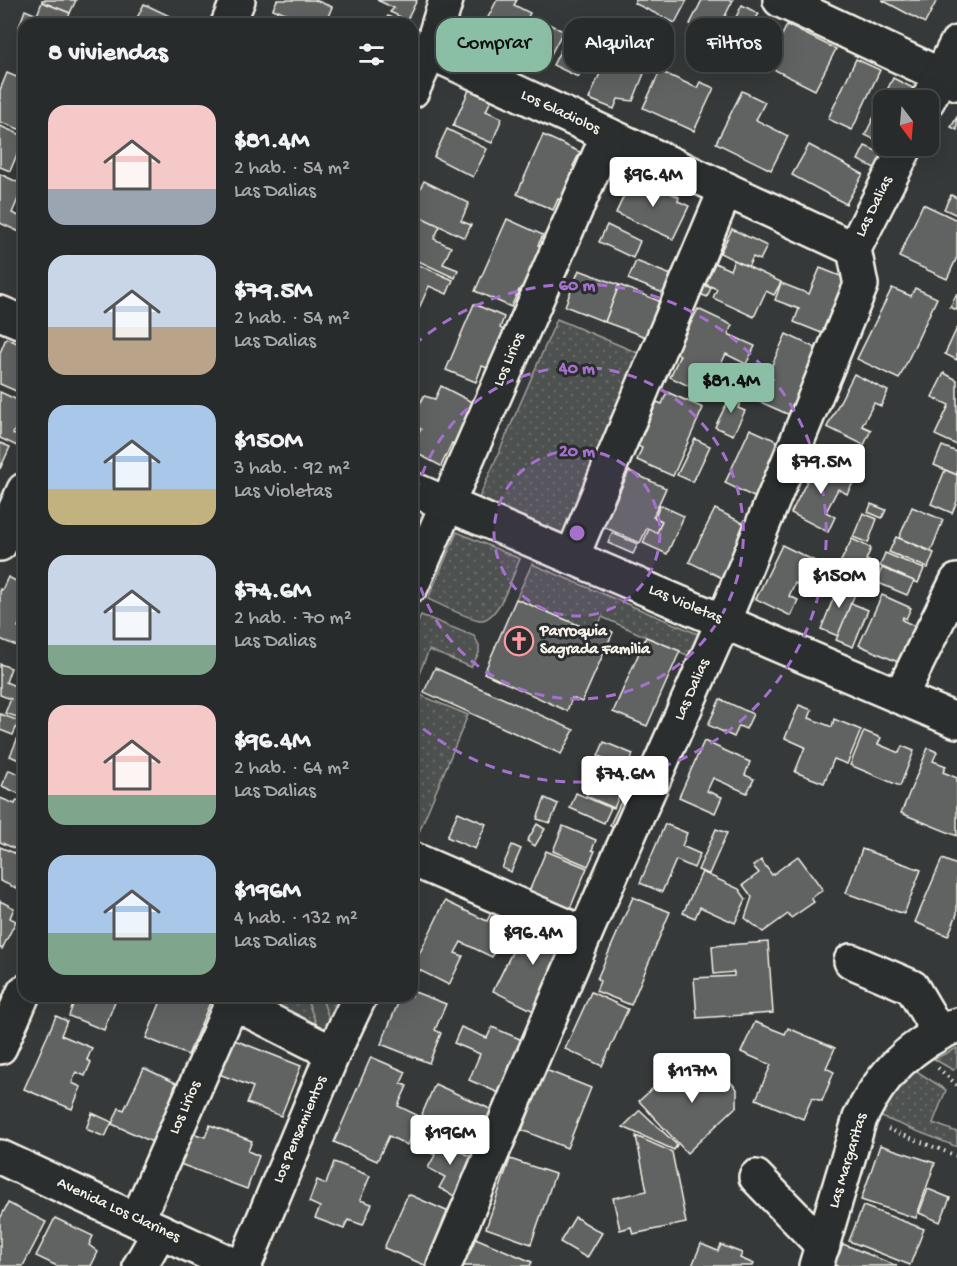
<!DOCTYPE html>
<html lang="es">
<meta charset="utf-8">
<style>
body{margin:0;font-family:"Gochi Hand",sans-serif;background:#303333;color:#f1f3f6;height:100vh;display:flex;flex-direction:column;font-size:22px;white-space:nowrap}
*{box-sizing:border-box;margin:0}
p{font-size:20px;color:#a5a7a9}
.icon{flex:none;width:33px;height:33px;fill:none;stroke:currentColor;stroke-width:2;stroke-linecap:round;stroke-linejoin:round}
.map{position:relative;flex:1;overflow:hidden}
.drawer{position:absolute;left:18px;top:18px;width:400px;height:984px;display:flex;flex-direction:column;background:#282b2b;border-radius:18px;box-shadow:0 6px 24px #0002,0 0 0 2px #444747}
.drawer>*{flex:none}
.top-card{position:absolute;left:436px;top:18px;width:430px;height:54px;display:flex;gap:12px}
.needle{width:39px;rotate:164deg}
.controls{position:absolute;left:873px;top:90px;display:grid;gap:12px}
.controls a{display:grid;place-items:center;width:66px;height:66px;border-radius:12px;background:#282b2b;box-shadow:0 6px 24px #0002,0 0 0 2px #444747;font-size:30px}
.price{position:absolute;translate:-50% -51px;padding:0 14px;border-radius:6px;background:#fff;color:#222;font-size:20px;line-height:39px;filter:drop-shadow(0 2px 3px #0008)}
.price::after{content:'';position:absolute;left:50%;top:36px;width:18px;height:14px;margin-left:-9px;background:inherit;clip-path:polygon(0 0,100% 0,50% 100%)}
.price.active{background:#8abfa5;color:#111}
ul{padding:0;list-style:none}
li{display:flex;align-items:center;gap:18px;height:150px;padding:0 30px}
li span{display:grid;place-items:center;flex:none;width:168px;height:120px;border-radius:18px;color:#555}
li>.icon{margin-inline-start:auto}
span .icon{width:72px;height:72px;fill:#fffc;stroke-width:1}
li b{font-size:26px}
h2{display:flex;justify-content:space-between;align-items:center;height:72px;padding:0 30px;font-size:26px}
.chip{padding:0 21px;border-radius:18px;background:#282b2b;box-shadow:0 6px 24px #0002,0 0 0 2px #444747;font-size:21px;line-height:54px}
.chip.active{background:#8abfa5;color:#111}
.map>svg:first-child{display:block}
</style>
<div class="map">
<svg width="957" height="1266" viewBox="0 0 957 1266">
<defs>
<pattern id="grass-dots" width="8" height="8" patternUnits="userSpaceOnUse" patternTransform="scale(1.5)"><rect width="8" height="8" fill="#4e514f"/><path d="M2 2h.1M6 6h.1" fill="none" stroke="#686a68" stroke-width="1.8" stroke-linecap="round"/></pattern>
</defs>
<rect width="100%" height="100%" fill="#363939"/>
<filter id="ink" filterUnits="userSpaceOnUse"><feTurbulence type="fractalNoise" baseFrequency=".0167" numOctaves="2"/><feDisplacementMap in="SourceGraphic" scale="12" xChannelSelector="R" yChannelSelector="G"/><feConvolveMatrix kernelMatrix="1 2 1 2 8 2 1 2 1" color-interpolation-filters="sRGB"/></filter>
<g filter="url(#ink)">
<g fill="url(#grass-dots)" stroke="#a1a19c" stroke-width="1.5">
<path d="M 557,319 L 645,356 L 567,535 L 479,498 Z"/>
<path d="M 457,532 L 520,559 C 513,574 499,620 481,620 C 470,620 439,604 428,599 Z"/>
<path d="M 532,564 L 703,636 L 698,660 L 602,617 L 595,632 L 516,599 Z"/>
<path d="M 421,615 L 474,636 L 479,645 L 479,653 L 471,667 L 429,650 L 416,681 L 413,679 L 413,634 Z"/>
<path d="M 413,692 L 468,715 L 416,839 L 412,838 Z"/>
<path d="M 284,996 L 295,996 L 308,1002 L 320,1034 L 255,1007 Z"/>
<path d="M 321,996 L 348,996 L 333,1030 L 321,997 Z"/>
<path d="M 957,1048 L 957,1067 L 953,1070 L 934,1059 Z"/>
<path d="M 915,1070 L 946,1090 L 933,1123 L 957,1132 L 957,1147 L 879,1116 L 894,1087 Z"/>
</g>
<path fill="#4e514f" stroke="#a1a19c" stroke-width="1.5" d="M 295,996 L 321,996 L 333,1030 L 320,1034 L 308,1002 Z"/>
<g fill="#616362" stroke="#f4f1e8" stroke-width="1.5">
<path d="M 42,0 L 76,0 L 70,13 L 42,2 Z"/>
<path d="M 277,0 L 315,0 L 332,7 L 325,24 L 306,16 L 304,21 L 273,9 Z"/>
<path d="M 377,0 L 417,0 L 407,20 L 390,12 L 394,8 Z"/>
<path d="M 497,0 L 517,0 L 514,5 L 530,13 L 514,43 L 483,27 Z"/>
<path d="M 636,0 L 687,0 L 675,23 L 634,3 Z"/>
<path d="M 702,0 L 733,0 L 715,36 L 690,24 Z"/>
<path d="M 882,0 L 937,0 L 925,23 Z"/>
<path d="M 42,2 L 70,13 L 66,24 L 24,24 L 24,29 L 19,27 L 25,10 L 37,15 Z"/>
<path d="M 144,4 L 176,19 L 173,24 L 134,24 Z"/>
<path d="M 742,5 L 759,14 L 756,18 L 766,23 L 748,58 L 722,45 Z"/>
<path d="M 278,10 L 304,21 L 302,24 L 263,24 L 266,19 L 272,22 Z"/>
<path d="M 388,16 L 404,24 L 383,24 Z"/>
<path d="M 537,18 L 563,31 L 550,56 L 541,52 L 537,60 L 520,51 Z"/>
<path d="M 585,18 L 615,32 L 600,62 L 589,56 L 578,77 L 553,65 L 573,26 L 580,29 Z"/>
<path d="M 787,25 L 836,49 L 815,90 L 767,66 Z"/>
<path d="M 412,28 L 418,31 L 412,43 Z"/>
<path d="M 612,45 L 649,61 L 633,101 L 618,99 L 614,109 L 589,99 Z"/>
<path d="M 856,59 L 880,70 L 852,130 L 828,119 Z"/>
<path d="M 660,71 L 697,88 L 700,82 L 714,88 L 694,131 L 643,108 Z"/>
<path d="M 7,73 L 24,80 L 24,131 L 0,122 L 0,90 Z"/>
<path d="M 893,78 L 913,88 L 906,100 L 884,100 L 884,144 L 865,135 Z"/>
<path d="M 469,90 L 491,100 L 486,111 L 502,118 L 492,143 L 453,126 Z"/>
<path d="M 742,91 L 765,102 L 756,120 L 788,136 L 771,170 L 716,143 Z"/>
<path d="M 957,117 L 957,130 L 951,127 Z"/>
<path d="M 0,126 L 24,136 L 24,152 L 19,150 L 10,171 L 0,167 Z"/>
<path d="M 447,129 L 487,149 L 473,177 L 434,157 Z"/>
<path d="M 543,135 L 580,152 L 573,166 L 578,168 L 563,201 L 558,199 L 553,210 L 517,194 Z"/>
<path d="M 809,145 L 863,174 L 846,204 L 792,175 Z"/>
<path d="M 865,146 L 890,157 L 883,172 L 858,160 Z"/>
<path d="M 0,174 L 24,185 L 12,213 L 24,218 L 24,234 L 0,223 Z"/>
<path d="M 641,179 L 679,197 L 678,201 L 689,206 L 673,239 L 616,213 L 631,180 L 638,184 Z"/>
<path d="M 424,181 L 469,203 L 461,221 L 471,225 L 465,238 L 412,213 L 412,204 Z"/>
<path d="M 951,195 L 957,198 L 957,215 L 944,209 Z"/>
<path d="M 923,204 L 957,220 L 957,257 L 947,279 L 899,257 Z"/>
<path d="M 412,213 L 440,226 L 434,239 L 451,247 L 443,264 L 458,270 L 455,278 L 412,258 Z"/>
<path d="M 507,219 L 543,235 L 538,245 L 543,248 L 523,292 L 519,290 L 511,307 L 475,291 Z"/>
<path d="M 607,225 L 640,241 L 633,258 L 599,242 Z"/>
<path d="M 732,229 L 767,246 L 760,260 L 753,257 L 748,267 L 720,253 Z"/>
<path d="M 734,260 L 781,282 L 774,295 L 766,291 L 754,317 L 713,298 L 717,289 L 705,284 L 715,263 L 730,270 Z"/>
<path d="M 636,261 L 671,275 L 663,293 L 628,279 Z"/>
<path d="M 412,262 L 453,280 L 447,294 L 429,286 L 412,324 Z"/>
<path d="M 820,268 L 853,281 L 829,336 L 794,322 L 799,309 L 775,300 L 781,283 L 809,294 Z"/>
<path d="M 579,270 L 619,285 L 605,322 L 565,306 Z"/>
<path d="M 702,284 L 711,288 L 707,297 L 698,293 Z"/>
<path d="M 619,285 L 659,301 L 646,337 L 605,322 Z"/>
<path d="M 892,288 L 911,296 L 915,288 L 937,298 L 899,379 L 857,359 Z"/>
<path d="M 957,293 L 957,310 L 950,307 Z"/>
<path d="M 474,304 L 504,317 L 500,328 L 505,331 L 490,369 L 482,366 L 476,382 L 446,370 Z"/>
<path d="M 698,309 L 732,325 L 728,334 L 755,346 L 746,364 L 726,354 L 720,366 L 733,371 L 725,387 L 712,381 L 705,394 L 670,377 L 680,355 L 676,353 Z"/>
<path d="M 957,328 L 957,360 L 945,354 Z"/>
<path d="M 786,334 L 822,351 L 794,417 L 756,400 Z"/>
<path d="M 6,338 L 24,346 L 23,394 L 0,384 L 0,353 Z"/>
<path d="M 944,373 L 957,380 L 957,445 L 935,435 L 949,405 L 932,397 Z"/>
<path d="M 854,374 L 888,391 L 881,406 L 874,403 L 862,426 L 871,430 L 864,445 L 827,427 Z"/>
<path d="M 441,386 L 474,403 L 461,428 L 464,430 L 456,445 L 452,443 L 441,466 L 412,451 L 412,446 L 421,429 L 412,424 L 412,418 L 424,396 L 435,399 Z"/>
<path d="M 733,391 L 744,396 L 738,408 L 745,411 L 733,435 L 715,427 Z"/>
<path d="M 0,392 L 24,403 L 24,410 L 13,434 L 21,438 L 17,446 L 0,438 Z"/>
<path d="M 667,392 L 703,408 L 673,476 L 637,460 L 642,448 L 638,446 L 657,402 L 662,404 Z"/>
<path d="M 750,429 L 788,446 L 758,499 L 725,483 Z"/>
<path d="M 695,439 L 710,446 L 693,482 L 677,475 Z"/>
<path d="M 0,443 L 10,447 L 0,469 Z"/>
<path d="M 942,446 L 957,452 L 957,475 L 934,465 Z"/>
<path d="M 817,461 L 855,479 L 847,494 L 838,489 L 826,512 L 835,517 L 828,532 L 791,513 Z"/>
<path d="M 945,470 L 957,475 L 957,501 L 952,513 L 931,504 Z"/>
<path d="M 629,471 L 666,488 L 653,517 L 662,521 L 657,533 L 647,528 L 640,543 L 604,527 Z"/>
<path d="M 871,504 L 886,510 L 882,518 L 868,512 Z"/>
<path d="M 660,505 L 684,516 L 667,554 L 643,543 L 649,529 L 657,533 L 662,521 L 655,517 Z"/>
<path d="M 912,507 L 943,520 L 931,551 L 899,538 Z"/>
<path d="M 715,509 L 747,525 L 724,579 L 689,562 Z"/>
<path d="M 863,513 L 877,519 L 868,543 L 853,537 Z"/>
<path d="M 612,533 L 638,544 L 633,554 L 608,543 Z"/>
<path d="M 896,537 L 934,553 L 928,568 L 889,552 Z"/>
<path d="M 852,539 L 871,548 L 866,560 L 869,561 L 858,584 L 835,573 Z"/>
<path d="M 782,545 L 815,561 L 802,587 L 795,583 L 789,596 L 798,600 L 791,616 L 756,599 Z"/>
<path d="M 885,553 L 924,569 L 918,583 L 880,566 Z"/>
<path d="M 882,568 L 914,581 L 907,595 L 876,582 Z"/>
<path d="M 8,577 L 24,585 L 24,618 L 22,617 L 18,627 L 24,630 L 24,636 L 19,647 L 0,639 L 0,589 L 2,590 Z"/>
<path d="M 840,582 L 857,589 L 838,636 L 821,629 Z"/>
<path d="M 882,595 L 911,608 L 906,619 L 903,617 L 902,620 L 917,627 L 900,663 L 859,645 Z"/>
<path d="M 516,599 L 595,632 L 598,625 L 613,632 L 582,702 L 572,698 L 567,711 L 484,673 Z"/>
<path d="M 851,603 L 868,610 L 853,647 L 836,640 Z"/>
<path d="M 646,637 L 680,651 L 647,726 L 613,712 Z"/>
<path d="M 0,664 L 11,668 L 6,682 L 15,686 L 22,668 L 24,668 L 23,719 L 5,713 L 11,699 L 0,695 Z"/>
<path d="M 435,668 L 574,730 L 561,754 L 424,692 Z"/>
<path d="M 720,699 L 753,714 L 746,729 L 739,726 L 734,737 L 708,725 Z"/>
<path d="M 799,705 L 812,710 L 809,718 L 832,727 L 834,719 L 861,730 L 847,764 L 834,759 L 824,783 L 795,772 L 805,747 L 785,738 Z"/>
<path d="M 0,714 L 19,721 L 13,735 L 0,730 Z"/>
<path d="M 864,731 L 881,738 L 878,744 L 899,753 L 902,746 L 914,751 L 900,786 L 850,765 Z"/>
<path d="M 20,733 L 24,734 L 24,762 L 10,756 Z"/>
<path d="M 704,741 L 750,762 L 745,775 L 754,779 L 747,793 L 713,778 L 707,791 L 722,797 L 715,813 L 679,797 Z"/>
<path d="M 604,742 L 633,754 L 629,765 L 632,766 L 614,808 L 586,796 L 603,758 L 598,756 Z"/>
<path d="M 928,748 L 937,752 L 933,761 L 946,766 L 943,772 L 957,778 L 957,836 L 901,813 Z"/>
<path d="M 9,770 L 24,776 L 24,796 L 2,786 Z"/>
<path d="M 629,784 L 640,790 L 620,830 L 610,825 Z"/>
<path d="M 576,793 L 611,808 L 604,823 L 570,808 Z"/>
<path d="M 0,798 L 15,804 L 17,800 L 24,803 L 24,853 L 0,842 Z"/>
<path d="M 545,798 L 558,804 L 550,823 L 537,819 Z"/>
<path d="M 458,812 L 486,824 L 475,849 L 447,837 Z"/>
<path d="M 537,824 L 545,829 L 535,846 L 527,841 Z"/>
<path d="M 665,824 L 687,833 L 682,846 L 700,854 L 694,868 L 676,860 L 662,892 L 640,883 Z"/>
<path d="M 563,826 L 596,840 L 592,850 L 595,851 L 588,866 L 553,851 Z"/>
<path d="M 716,829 L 727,833 L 709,874 L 698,870 Z"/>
<path d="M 512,845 L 521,849 L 511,872 L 502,868 Z"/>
<path d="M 0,847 L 24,857 L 24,883 L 21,890 L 0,881 Z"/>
<path d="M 862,849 L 921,870 L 904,914 L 846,893 Z"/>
<path d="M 546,851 L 587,868 L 569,911 L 528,894 Z"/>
<path d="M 798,856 L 823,890 L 811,898 L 814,902 L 791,918 L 788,914 L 763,932 L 745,918 L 752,897 L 743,885 L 759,873 L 753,866 L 761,860 L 772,875 Z"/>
<path d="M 942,859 L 957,865 L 957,914 L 948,936 L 915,922 Z"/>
<path d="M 702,872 L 739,889 L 746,899 L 735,923 L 700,907 L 695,918 L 683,913 Z"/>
<path d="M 633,897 L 670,912 L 631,1005 L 596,991 L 600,981 L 597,979 Z"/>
<path d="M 0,901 L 14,908 L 10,918 L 16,921 L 2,949 L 0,948 Z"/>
<path d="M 445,901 L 487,921 L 495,905 L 513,913 L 492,957 L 461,942 L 455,953 L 463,956 L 449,985 L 413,967 Z"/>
<path d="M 528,920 L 573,941 L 538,1013 L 493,991 Z"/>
<path d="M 768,942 L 773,1013 L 697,1018 L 694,978 L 734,976 L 734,972 L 714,974 L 712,946 Z"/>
<path d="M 412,991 L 446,1004 L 435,1030 L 441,1033 L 429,1063 L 381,1044 L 401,996 L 412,996 Z"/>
<path d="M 591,992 L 628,1009 L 602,1066 L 565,1049 Z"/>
<path d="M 76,996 L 117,996 L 104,1030 L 69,1016 Z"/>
<path d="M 163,996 L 208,996 L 212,998 L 188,1055 L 146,1038 Z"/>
<path d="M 56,1016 L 67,1021 L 61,1035 L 92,1048 L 87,1060 L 91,1062 L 85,1076 L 76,1072 L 72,1083 L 81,1087 L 72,1109 L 24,1089 Z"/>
<path d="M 755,1022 L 785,1034 L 788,1028 L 835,1048 L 826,1068 L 834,1072 L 822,1101 L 812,1098 L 803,1119 L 756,1099 L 771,1065 L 741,1052 Z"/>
<path d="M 461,1027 L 487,1038 L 492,1027 L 529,1043 L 506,1096 L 469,1080 L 480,1054 L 454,1043 Z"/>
<path d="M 232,1039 L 301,1066 L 281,1116 L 247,1103 L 253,1087 L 219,1074 Z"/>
<path d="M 371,1057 L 406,1072 L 401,1083 L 407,1086 L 398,1106 L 419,1116 L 407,1145 L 389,1136 L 377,1161 L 334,1142 Z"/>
<path d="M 702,1059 L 716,1074 L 720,1071 L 737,1089 L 737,1106 L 687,1153 L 639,1101 L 672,1071 L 680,1080 Z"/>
<path d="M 144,1068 L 176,1083 L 173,1091 L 180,1094 L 157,1144 L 112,1124 L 119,1108 L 124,1110 Z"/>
<path d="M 546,1070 L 591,1088 L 567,1148 L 522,1130 Z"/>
<path d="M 435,1084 L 499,1113 L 480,1156 L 416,1128 Z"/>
<path d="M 640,1110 L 677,1145 L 674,1150 L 623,1127 Z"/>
<path d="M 92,1113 L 112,1122 L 105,1137 L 86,1129 Z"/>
<path d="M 210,1125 L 252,1141 L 248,1151 L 259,1156 L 247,1189 L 180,1164 L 192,1133 L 205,1137 Z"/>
<path d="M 430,1136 L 478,1160 L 458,1198 L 439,1188 L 445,1177 L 428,1168 L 435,1155 L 423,1149 Z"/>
<path d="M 636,1136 L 672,1152 L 686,1223 L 633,1234 L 631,1227 L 620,1230 L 613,1198 L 647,1191 Z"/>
<path d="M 880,1145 L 935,1163 L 916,1218 L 861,1200 Z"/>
<path d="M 510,1159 L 555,1174 L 531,1244 L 486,1228 Z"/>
<path d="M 334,1162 L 370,1176 L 360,1200 L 372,1204 L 363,1225 L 348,1220 L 344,1229 L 315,1218 L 320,1207 L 309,1202 L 317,1180 L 326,1184 Z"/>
<path d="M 928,1189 L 950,1198 L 940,1222 L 919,1213 Z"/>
<path d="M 408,1194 L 451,1213 L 427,1266 L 384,1248 Z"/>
<path d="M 8,1203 L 46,1222 L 23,1266 L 0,1266 L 0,1219 Z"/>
<path d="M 863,1206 L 924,1229 L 910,1265 L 849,1241 Z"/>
<path d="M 575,1217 L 602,1233 L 587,1258 L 560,1242 Z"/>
<path d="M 55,1218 L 93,1236 L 89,1245 L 98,1252 L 91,1266 L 57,1266 L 36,1256 Z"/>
<path d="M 473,1237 L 532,1262 L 530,1266 L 460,1266 Z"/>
<path d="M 701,1244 L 718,1251 L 721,1245 L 742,1253 L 740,1258 L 754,1264 L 753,1266 L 692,1266 Z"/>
<path d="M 843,1244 L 897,1266 L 833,1266 Z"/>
</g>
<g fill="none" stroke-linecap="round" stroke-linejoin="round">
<g stroke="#f4f1e8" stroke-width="38">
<g id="minor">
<path d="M 780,0 L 957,83"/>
<path d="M 228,24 L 238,0"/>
<path d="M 430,52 L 854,249"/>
<path d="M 928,100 L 957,43"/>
<path d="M 0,544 L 24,490"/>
<path d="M 572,557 L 726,189"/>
<path d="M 412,585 L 608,135"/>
<path d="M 900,697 L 957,581"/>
<path d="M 412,859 L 585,934"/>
<path d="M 851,961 L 912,987 L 939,1033"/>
<path d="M 232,1002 L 333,1053"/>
<path d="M 756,1177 L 823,1246"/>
<path d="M 137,1220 L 235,996"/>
<path d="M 140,1266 L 160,1231"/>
<path d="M 244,1266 L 333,1053 L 360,996"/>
<path d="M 444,1266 L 585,934 L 723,622 L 861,285 L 854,249 L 906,146"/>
</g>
</g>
<g stroke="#f4f1e8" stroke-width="38">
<g id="tertiary">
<path d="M 412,91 L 430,52 L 446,0"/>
<path d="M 0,313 L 24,323"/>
<path d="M 412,489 L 957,721"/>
<path d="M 0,1047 L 24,992"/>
<path d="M 816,1266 L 860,1118 C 882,1073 910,1045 957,1025"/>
</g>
</g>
<g stroke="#f4f1e8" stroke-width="38">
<path id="secondary" d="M 0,1157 L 236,1266"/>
</g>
<g stroke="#f4f1e8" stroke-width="4" stroke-dasharray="1.5 4.5" stroke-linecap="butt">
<path d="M 938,1068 L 957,1085"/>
<path d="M 888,1129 L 957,1156"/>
</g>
<use href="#minor" stroke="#2a2d2e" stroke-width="33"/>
<use href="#tertiary" stroke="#2a2d2e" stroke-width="33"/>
<use href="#secondary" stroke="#2a2d2e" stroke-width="33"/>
</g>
</g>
<circle cx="577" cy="533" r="83" fill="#a571cd" fill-opacity=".12"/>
<g fill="none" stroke="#a571cd" stroke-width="3" stroke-dasharray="10 8">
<circle cx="577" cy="533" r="83"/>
<path d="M413 510A166 166 0 1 1 413 556"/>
<path d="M414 345A249 249 0 1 1 414 721"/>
</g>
<defs>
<g id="church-ring" transform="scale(1.5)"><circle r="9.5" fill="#2a2d2e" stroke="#ff9aa2" stroke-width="1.5"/><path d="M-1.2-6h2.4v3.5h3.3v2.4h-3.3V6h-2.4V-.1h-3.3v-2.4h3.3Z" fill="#ff9aa2"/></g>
</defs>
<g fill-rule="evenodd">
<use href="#church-ring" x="519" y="641"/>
</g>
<g text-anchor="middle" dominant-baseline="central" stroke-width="6" stroke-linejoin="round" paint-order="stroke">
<g font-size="16" fill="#f4f1e8" stroke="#2a2d2e">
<text transform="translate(560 113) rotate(25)">Los Gladiolos</text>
<text transform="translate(875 207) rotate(-64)">Las Dalias</text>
<text transform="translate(510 360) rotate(-67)">Los Lirios</text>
<text transform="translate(685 605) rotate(23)">Las Violetas</text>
<text transform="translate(693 690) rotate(-66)">Las Dalias</text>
<text transform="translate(186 1108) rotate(-66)">Los Lirios</text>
<text transform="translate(301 1130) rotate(-67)">Los Pensamientos</text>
<text transform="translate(849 1161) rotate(-73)">Las Margaritas</text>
<text transform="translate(118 1211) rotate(25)">Avenida Los Clarines</text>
</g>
<g font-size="16" font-weight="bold" fill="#f4f1e8" stroke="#2a2d2e" text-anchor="start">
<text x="540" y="632">Parroquia<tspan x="540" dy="18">Sagrada Familia</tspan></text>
</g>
</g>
<circle cx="577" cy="533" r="9" fill="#a571cd" stroke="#2a2d2e" stroke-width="3"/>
<g font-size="18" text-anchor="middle" font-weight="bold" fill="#a571cd" stroke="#2a2d2e" stroke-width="6" stroke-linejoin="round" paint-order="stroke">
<text x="577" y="290">60 m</text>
<text x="577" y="373">40 m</text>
<text x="577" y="456">20 m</text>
</g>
</svg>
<div class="controls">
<a><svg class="needle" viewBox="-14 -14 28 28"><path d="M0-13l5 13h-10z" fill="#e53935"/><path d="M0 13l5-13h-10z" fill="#a5a7a9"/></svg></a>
</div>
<b class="price" style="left:653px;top:208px">$96.4M</b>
<b class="price active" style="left:731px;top:414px">$81.4M</b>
<b class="price" style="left:821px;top:495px">$79.5M</b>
<b class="price" style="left:839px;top:609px">$150M</b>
<b class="price" style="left:625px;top:807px">$74.6M</b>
<b class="price" style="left:533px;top:966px">$96.4M</b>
<b class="price" style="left:692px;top:1104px">$117M</b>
<b class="price" style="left:450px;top:1166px">$196M</b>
<div class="top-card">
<a class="chip active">Comprar</a>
<a class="chip">Alquilar</a>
<a class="chip">Filtros</a>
</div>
<section class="drawer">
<h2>8 viviendas<svg class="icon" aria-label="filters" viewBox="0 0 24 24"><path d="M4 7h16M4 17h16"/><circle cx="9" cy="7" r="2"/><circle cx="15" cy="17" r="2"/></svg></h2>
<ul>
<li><span style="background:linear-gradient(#f6c9c9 70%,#9aa5b1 0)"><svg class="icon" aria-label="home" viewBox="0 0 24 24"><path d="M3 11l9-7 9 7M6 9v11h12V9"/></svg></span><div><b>$81.4M</b><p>2 hab. · 54 m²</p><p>Las Dalias</p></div></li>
<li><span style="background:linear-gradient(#c9d6e8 60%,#b9a48a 0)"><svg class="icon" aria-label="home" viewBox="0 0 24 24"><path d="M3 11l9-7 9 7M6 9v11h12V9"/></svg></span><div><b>$79.5M</b><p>2 hab. · 54 m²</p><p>Las Dalias</p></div></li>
<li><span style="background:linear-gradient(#a9c7e8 70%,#c2b280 0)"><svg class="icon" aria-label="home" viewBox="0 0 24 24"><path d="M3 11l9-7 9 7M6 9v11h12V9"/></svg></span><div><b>$150M</b><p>3 hab. · 92 m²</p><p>Las Violetas</p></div></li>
<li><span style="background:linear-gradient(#c9d6e8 75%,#7fa58c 0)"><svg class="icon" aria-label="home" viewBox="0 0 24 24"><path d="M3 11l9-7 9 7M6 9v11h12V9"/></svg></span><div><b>$74.6M</b><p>2 hab. · 70 m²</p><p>Las Dalias</p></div></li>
<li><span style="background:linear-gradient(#f6c9c9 75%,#7fa58c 0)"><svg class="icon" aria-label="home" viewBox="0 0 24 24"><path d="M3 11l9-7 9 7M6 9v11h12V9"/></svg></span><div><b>$96.4M</b><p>2 hab. · 64 m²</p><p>Las Dalias</p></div></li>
<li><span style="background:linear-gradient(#a9c7e8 65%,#7fa58c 0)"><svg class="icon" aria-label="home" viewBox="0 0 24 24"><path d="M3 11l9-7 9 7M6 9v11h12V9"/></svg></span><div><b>$196M</b><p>4 hab. · 132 m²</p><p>Las Dalias</p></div></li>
</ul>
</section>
</div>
